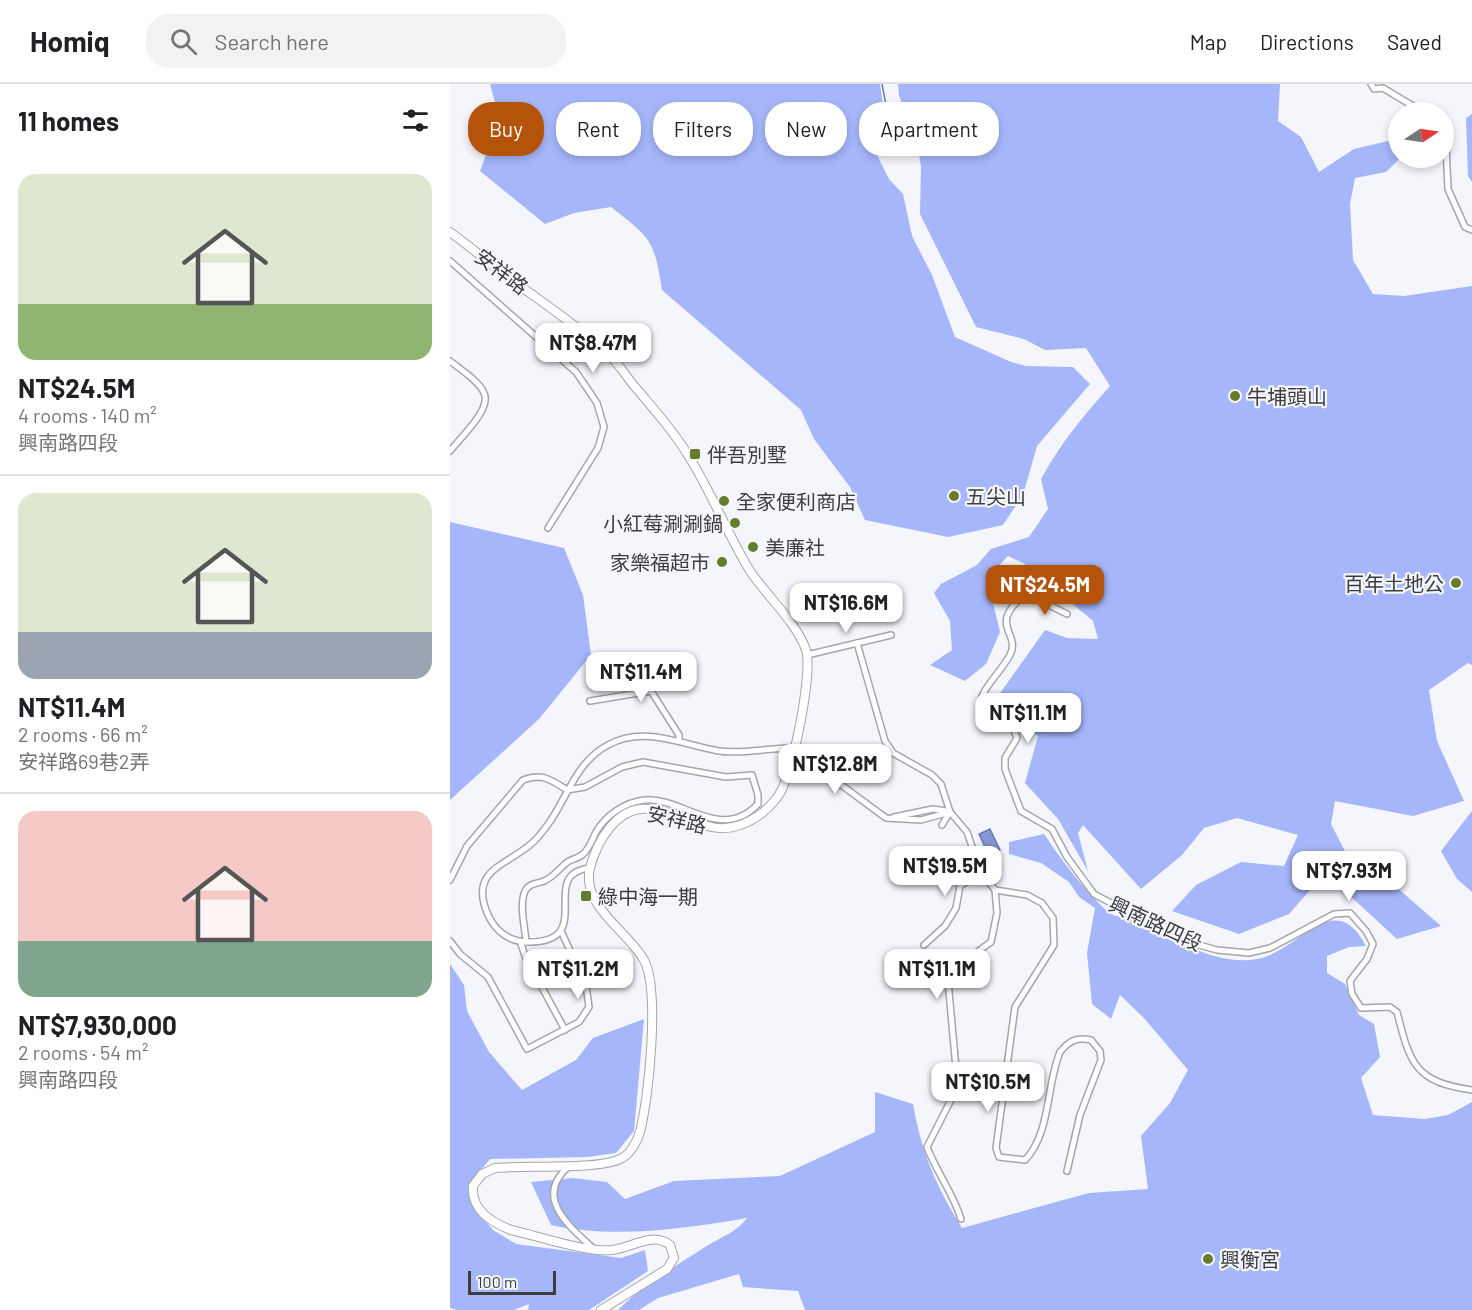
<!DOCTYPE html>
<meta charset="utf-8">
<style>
body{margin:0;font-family:Barlow,"Noto Sans TC",sans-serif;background:#f2f2f2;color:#202124;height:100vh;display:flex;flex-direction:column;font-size:22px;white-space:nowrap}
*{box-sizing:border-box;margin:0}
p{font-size:20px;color:#757577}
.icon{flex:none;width:33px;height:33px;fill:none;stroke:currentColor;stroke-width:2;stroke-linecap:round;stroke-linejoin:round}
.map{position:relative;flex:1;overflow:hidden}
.panel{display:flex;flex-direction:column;background:#fff;width:450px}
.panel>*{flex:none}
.hud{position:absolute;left:18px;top:18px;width:570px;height:54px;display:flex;gap:12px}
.needle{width:39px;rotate:77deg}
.tools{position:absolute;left:938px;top:18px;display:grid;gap:12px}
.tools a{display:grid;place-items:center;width:66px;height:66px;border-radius:50%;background:#fff;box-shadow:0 3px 9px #0003;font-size:30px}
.scale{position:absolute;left:18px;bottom:15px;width:88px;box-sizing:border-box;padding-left:6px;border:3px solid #3c3d3f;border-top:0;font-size:16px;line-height:21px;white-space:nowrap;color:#3c3d3f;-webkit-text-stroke:4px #f4f6fb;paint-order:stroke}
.price{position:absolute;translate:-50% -51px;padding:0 14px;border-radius:12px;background:#fff;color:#222;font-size:20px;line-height:39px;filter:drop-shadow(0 2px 3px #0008)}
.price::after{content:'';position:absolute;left:50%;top:36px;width:18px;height:14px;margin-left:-9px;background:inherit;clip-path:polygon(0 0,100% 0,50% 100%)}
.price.on{background:#b45309;color:#fff}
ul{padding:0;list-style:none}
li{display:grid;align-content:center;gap:12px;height:318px;padding:0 18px}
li+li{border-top:2px solid #e0e0e0}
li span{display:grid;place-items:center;height:186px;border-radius:18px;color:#555}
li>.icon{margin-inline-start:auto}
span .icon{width:108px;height:108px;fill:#fffc;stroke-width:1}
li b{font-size:26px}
h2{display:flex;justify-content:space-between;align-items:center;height:72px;padding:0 18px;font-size:26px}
.pill{padding:0 21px;border-radius:24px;background:#fff;box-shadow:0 3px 9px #0003;font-size:21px;line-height:54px}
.pill.on{background:#b45309;color:#fff}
header{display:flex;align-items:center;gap:36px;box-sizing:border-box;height:84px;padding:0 30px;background:#fff;border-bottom:2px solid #e0e0e0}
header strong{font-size:28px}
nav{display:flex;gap:33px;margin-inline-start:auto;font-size:21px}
.search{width:420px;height:54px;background:#f2f2f2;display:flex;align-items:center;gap:15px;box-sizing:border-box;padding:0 21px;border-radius:24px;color:#757577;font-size:22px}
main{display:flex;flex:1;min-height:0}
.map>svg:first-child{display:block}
</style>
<header>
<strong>Homiq</strong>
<div class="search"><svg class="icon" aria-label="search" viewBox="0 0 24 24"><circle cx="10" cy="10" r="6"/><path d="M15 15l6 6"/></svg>Search here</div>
<nav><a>Map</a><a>Directions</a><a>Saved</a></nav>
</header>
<main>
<section class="panel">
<h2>11 homes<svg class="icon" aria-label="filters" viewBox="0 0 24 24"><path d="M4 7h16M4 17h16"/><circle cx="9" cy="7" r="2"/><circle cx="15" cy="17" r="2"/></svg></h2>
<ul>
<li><span style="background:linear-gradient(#dfe7d0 70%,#8fb573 0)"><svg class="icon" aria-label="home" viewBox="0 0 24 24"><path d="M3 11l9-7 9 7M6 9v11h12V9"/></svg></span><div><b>NT$24.5M</b><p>4 rooms · 140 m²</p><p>興南路四段</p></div></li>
<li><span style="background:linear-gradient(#dfe7d0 75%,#9aa5b1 0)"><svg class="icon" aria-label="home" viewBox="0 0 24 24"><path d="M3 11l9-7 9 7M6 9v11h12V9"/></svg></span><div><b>NT$11.4M</b><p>2 rooms · 66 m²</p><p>安祥路69巷2弄</p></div></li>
<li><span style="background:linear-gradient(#f6c9c9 70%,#7fa58c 0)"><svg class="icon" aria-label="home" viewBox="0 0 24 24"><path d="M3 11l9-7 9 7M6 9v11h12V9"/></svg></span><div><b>NT$7,930,000</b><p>2 rooms · 54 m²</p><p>興南路四段</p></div></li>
</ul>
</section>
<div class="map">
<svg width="1022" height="1226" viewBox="0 0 1022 1226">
<rect width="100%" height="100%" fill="#f4f6fb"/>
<g fill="#a5b6fa">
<path d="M 40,0 L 430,0 L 436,43 L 446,65 L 426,69 L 439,95 L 453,110 L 462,152 L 482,191 L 505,253 L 561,278 L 576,282 L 623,283 L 640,300 L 587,362 L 573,411 L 553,441 L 498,453 L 415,436 L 400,403 L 364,355 L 351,326 L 212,206 C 204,154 200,154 161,123 L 124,129 L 95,140 L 30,87 L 37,68 L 55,55 Z"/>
<path d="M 448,0 L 830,0 L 828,37 L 851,53 L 869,88 L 904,65 L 942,56 L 948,58 L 950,74 L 936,88 L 905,94 L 900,120 L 903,176 L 923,210 L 954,212 L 1022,202 L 1022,581 L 1018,579 L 979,606 L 987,657 L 1014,717 L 963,732 L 885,717 L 881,740 L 900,777 L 945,802 L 991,842 L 947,855 L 875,789 L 839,830 L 789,850 L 722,827 L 746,801 L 791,778 L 834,782 L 848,751 L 787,734 L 754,744 L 732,771 L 691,805 L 633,741 L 628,749 L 638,787 L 608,735 L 575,699 L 588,652 L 546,615 L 595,546 L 617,554 L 648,555 L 643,537 L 575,480 L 558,472 L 545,486 L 540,507 L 550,548 L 536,580 L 515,597 L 480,581 L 502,566 L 500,537 L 484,509 L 491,500 L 527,481 L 541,465 L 579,453 L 598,425 L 591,395 C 610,360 634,331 660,302 L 636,264 L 595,266 L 574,255 L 526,243 L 470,130 L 471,83 L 466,51 L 449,12 Z"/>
<path d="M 1022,30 L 1022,98 L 1018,92 L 1016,34 Z"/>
<path d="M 0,438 L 114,464 L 133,511 L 141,571 L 89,635 L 0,716 Z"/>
<path d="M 1022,727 L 1022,808 L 1007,795 L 991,767 Z"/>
<path d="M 594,750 C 612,777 634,806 658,828 C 666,835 683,833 693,837 C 704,841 714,850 724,855 C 750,869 778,880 807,875 C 849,868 884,801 916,862 L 899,863 L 877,872 L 877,889 L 895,900 L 909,931 L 924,940 L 930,973 L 911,994 L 923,1031 L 975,1035 L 998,1031 L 1022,1018 L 1022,1226 L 355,1226 L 348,1207 L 293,1203 L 289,1190 L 208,1214 L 189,1226 L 168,1226 C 193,1201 226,1182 255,1163 C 269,1154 287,1148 297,1134 C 232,1145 165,1155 101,1141 L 81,1098 L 123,1094 L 157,1098 L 175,1115 L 224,1097 L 330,1092 L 425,1048 L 425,1008 L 463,1020 C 472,1071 486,1101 512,1144 L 639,1109 L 698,1105 L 691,1052 L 720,1019 L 738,986 L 694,934 L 670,911 L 661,935 L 642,920 L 637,869 L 645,824 L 629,813 L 619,798 L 591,779 L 559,770 L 559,758 Z"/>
<path d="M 0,880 L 14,901 L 17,927 L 39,968 L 72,1006 L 126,976 L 143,954 L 194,935 L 184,1047 L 166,1069 L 137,1073 L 40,1075 L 20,1099 L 21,1119 L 43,1146 L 66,1160 L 171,1174 L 195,1166 L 198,1187 L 139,1226 L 78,1226 L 79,1220 L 64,1226 L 7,1226 L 0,1224 Z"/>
</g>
<path fill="#8595d6" stroke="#6f7ba9" stroke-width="1.5" d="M 540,745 L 550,766 L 539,772 L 529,750 Z"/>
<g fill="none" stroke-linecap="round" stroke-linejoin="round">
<path stroke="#6f7ba9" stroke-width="1.5" d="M 432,0 L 436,21"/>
<g stroke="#a4a6ab" stroke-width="8">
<g id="street">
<path d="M 921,0 L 924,5 L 933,4 L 973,28"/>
<path d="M 993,57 L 996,62 L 998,105 L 1015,143 L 1022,146"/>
<path d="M 0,177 L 126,288 L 147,319 L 154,343 L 148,364 L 98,444"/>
<path d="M 0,277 C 10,285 29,297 34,309 C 42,325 10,354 0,367"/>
<path d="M 617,530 L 593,518 L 579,507 C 534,542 572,548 560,571 C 545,599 500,629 562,642 L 567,654 L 555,674 L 555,685 L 571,727 L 602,745 L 617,773 L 644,810 L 659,818 L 697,832 L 742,859 L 767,866 L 799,869 L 820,864 L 884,830 L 900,829 L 916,847 L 923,860 L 917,875 L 900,897 L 902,910 L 911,924 L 940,923 L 947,928 C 960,980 965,998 1022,1006"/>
<path d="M 407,559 L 435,657 L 443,669 L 482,691 L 491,700 L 500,728 L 517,748 L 531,788 L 545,806 L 577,811 L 592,819 L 603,834 L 604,861 L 565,923 L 546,1064 L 549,1073 L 575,1076 C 601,1049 596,1002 610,968 C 619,957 626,953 641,956 L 650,967 L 651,976 L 630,1031 L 617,1087"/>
<path d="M 357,571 L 441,551"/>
<path d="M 140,617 L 201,607 L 229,651 L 229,657"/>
<path d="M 444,733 L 483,725 L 496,727"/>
<path d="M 492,741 L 500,728"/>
<path d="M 140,784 C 85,790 150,860 76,858 C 60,857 48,849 40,835 C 16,787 54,783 81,760 C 87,755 94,746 99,739 C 118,712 126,678 158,661 C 194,641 233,661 269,667 C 286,670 318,665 336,664 L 344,666 L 436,734 L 471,736 L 500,728"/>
<path d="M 0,796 L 17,762 L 73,696 C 92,689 100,695 117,706"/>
<path d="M 0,857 L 10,870 L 38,893 L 77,965 L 129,938 L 139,923 L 136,901 L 111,847"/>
<path d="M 70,857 L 75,872 L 115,946"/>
<path d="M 76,858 C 75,843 69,821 75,807 C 79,799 87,800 94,797 C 104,793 110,783 119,777 C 123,775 128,774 132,771 C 139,766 142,756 146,748 C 156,731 175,718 195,716 C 233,713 271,759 308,720 L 308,711 L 302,691 L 276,693 L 193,678 L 172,683 L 135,703 L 117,706"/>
<path d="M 474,861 L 495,842 L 506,824 L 510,802 L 531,788"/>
<path d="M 118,1083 C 83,1114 120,1143 145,1166"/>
<path d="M 511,1135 C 503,1109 487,1089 477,1063 L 504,1010 L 507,995 L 498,897 L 509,881 L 541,858 L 547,829 L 545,806"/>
</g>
</g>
<g stroke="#a4a6ab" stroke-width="10">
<path id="secondary" d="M 0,148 C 21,163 40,180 61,195 C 94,220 130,243 160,272 C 170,281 177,294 186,304 C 206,328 226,350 241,376 C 263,412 278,451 300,487 C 316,511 347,539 356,566 C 363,588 343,688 330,709 C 326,716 318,724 312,729 C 266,764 241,728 199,725 C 167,722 147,757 140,784 C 131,822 177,846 194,876 C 210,906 199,1013 190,1048 C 187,1058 180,1071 170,1075 C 147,1086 75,1081 45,1084 L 32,1090 L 23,1102 C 21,1126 41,1138 61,1146 C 88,1152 138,1169 162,1166 C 181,1164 203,1147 220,1161 L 224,1174 L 217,1185 L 151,1226"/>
</g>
<use href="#street" stroke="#fff" stroke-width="5"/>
<use href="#secondary" stroke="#fff" stroke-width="8"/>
</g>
<g fill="#667c2d" stroke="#f4f6fb" stroke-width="2">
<circle cx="785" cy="312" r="6"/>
<rect x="239" y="364" width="12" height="12" rx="3"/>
<circle cx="504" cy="412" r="6"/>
<circle cx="274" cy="417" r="6"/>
<circle cx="285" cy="439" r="6"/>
<circle cx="303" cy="463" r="6"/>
<circle cx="272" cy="478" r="6"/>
<circle cx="1006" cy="499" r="6"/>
<rect x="130" y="806" width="12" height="12" rx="3"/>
<circle cx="758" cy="1175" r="6"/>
</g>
<g text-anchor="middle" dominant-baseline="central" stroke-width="4.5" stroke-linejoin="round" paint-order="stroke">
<g font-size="20" fill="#3c3d3f" stroke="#f4f6fb">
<text transform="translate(52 187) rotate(37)">安祥路</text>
<text transform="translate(227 735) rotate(13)">安祥路</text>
<text transform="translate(706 839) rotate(25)">興南路四段</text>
</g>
<g font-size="20" fill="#3c3d3f" stroke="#f4f6fb" text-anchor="start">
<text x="797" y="312">牛埔頭山</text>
<text x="257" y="370">伴吾別墅</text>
<text x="516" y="412">五尖山</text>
<text x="286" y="417">全家便利商店</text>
<text x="273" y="439" text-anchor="end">小紅莓涮涮鍋</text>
<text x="315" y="463">美廉社</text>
<text x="260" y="478" text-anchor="end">家樂福超市</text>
<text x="994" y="499" text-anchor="end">百年土地公</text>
<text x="148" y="812">綠中海一期</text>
<text x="770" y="1175">興衡宮</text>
</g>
</g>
</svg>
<div class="tools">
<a><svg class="needle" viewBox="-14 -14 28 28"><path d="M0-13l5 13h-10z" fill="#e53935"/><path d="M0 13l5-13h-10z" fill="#757577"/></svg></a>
</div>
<div class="scale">100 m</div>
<b class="price" style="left:143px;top:290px">NT$8.47M</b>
<b class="price on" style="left:595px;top:532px">NT$24.5M</b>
<b class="price" style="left:396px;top:550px">NT$16.6M</b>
<b class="price" style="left:191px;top:619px">NT$11.4M</b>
<b class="price" style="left:578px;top:660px">NT$11.1M</b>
<b class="price" style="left:385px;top:711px">NT$12.8M</b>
<b class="price" style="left:495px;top:813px">NT$19.5M</b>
<b class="price" style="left:899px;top:818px">NT$7.93M</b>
<b class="price" style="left:128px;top:916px">NT$11.2M</b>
<b class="price" style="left:487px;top:916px">NT$11.1M</b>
<b class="price" style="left:538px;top:1029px">NT$10.5M</b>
<div class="hud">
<a class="pill on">Buy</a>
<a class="pill">Rent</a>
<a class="pill">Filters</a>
<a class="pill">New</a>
<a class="pill">Apartment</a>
</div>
</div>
</main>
